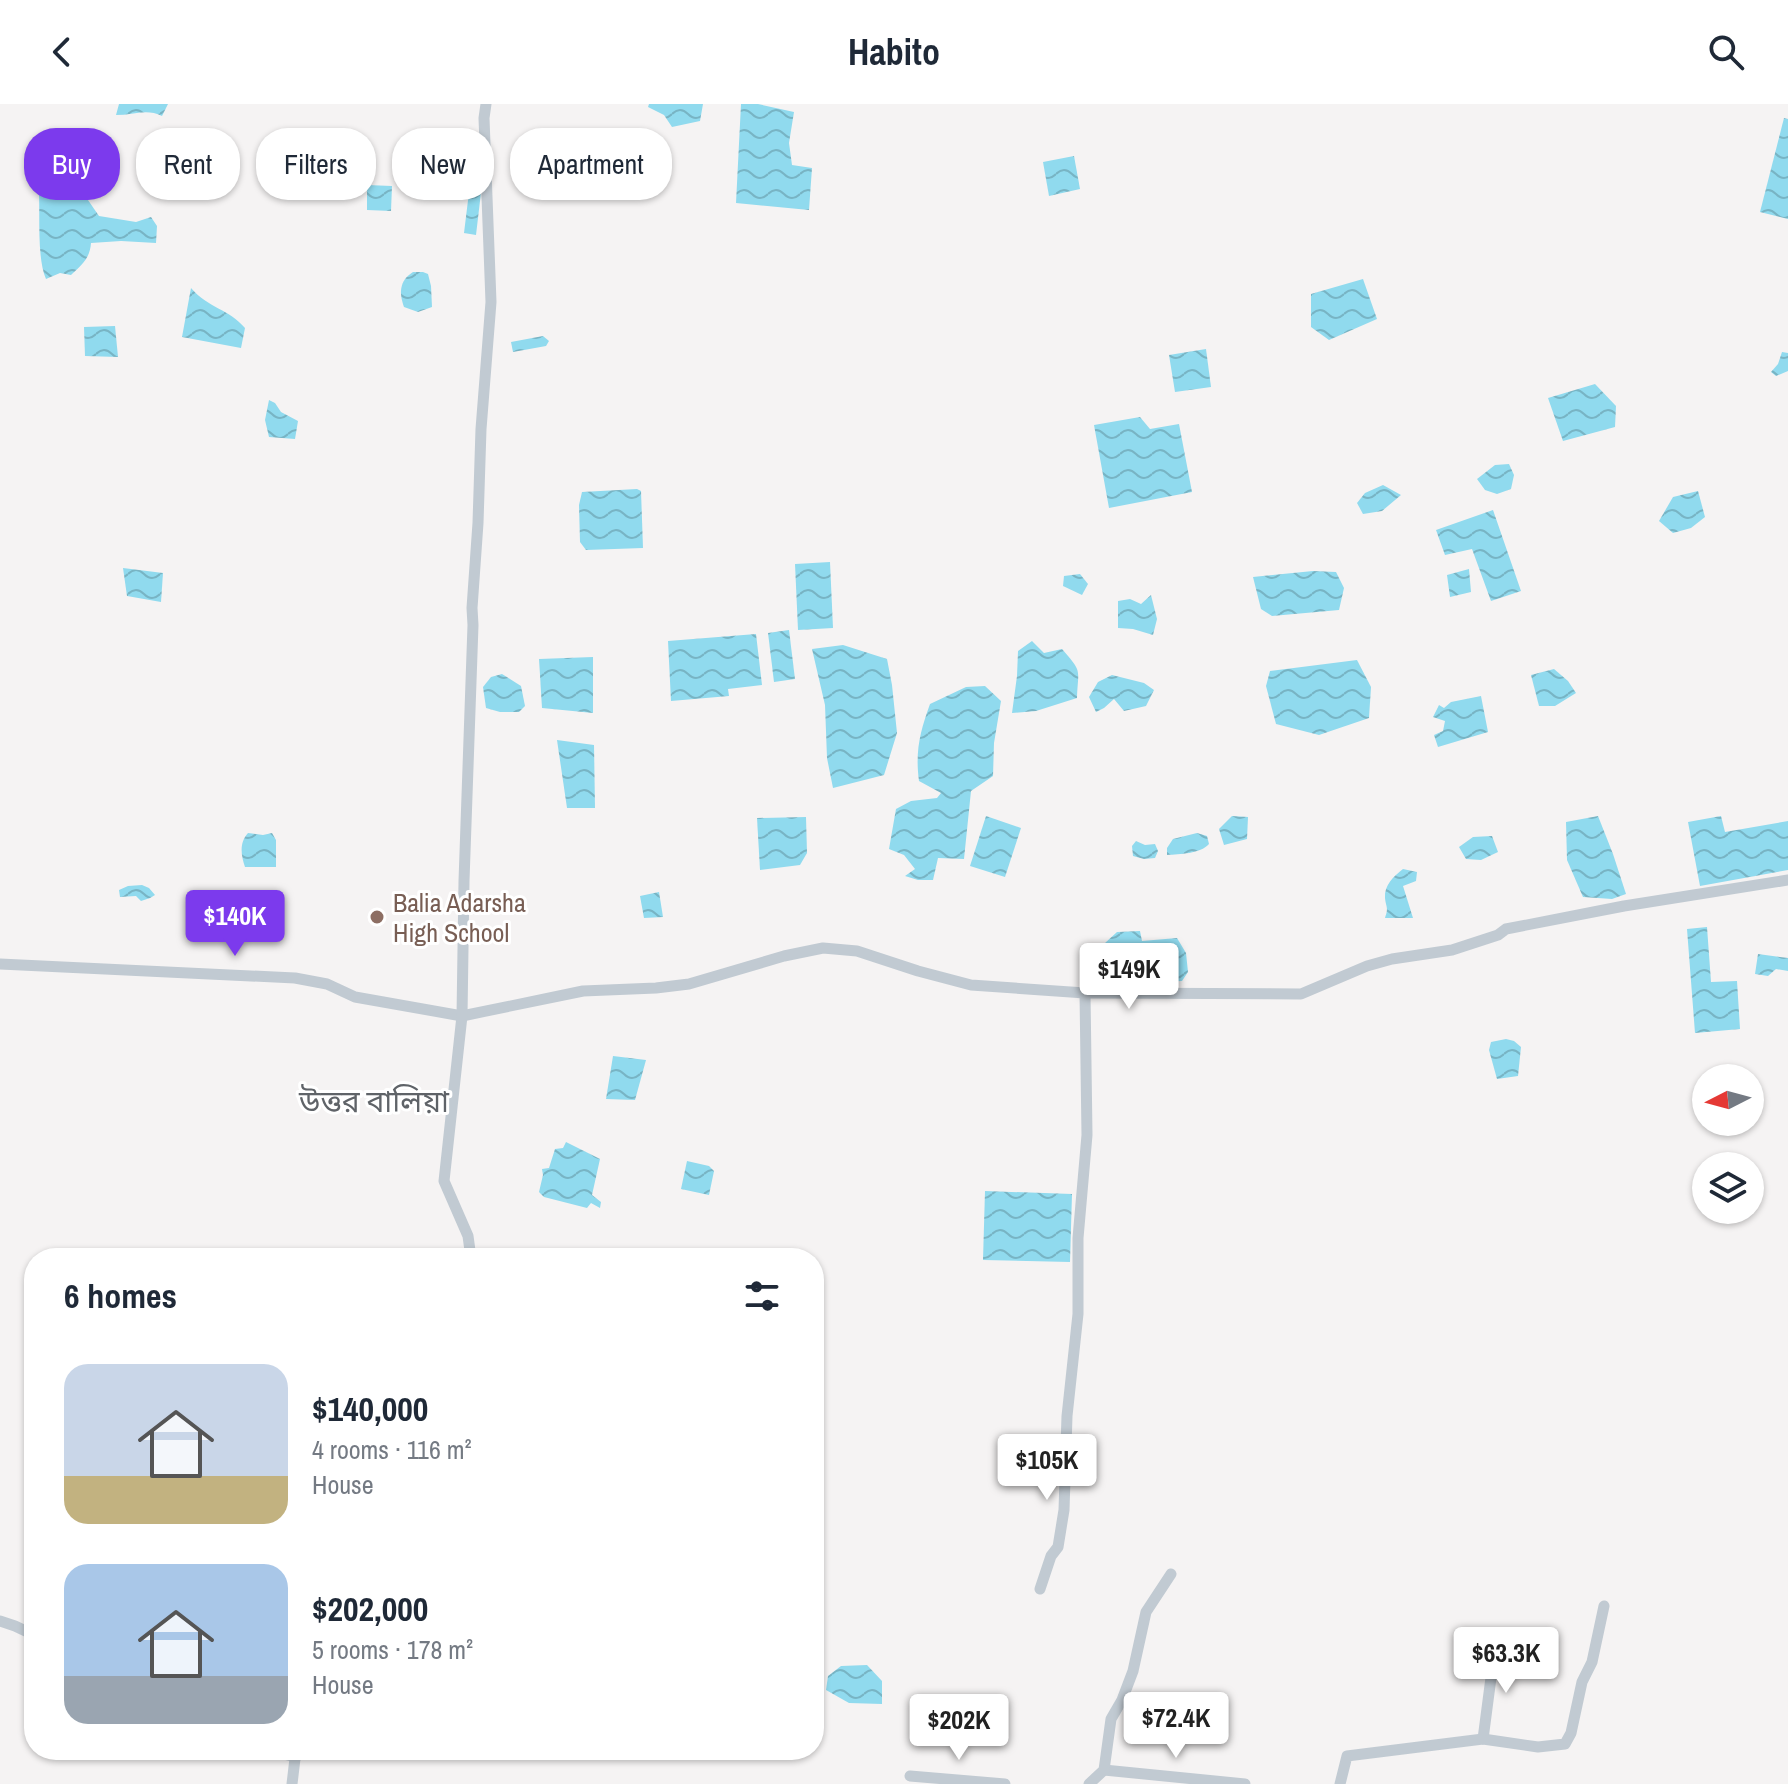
<!DOCTYPE html>
<meta charset="utf-8">
<style>
body{margin:0;font-family:"Archivo Narrow","Noto Sans Bengali",sans-serif;background:#f6f6f7;color:#1f2937;height:100vh;display:flex;flex-direction:column;font-size:30px;white-space:nowrap}
*{box-sizing:border-box;margin:0}
p{font-size:26px;color:#747a83}
.icon{flex:none;width:44px;height:44px;fill:none;stroke:currentColor;stroke-width:2;stroke-linecap:round;stroke-linejoin:round}
.map{position:relative;flex:1;overflow:hidden}
.side{position:absolute;left:24px;top:1144px;width:800px;height:512px;display:flex;flex-direction:column;background:#fff;border-radius:32px;box-shadow:0 2px 6px #0004}
.side>*{flex:none}
.hud{position:absolute;left:24px;top:24px;width:800px;height:72px;display:flex;gap:16px}
.needle{width:52px;rotate:264deg}
.fabs{position:absolute;left:1692px;top:960px;display:grid;gap:16px}
.fabs a{display:grid;place-items:center;width:72px;height:72px;border-radius:50%;background:#fff;box-shadow:0 2px 6px #0004;font-size:40px}
.price{position:absolute;translate:-50% -68px;padding:0 18px;border-radius:8px;background:#fff;color:#222;font-size:26px;line-height:52px;filter:drop-shadow(0 2px 4px #0008)}
.price::after{content:'';position:absolute;left:50%;top:48px;width:24px;height:18px;margin-left:-12px;background:inherit;clip-path:polygon(0 0,100% 0,50% 100%)}
.price.active{background:#7c3aed;color:#fff}
ul{padding:0;list-style:none}
li{display:flex;align-items:center;gap:24px;height:200px;padding:0 40px}
li span{display:grid;place-items:center;flex:none;width:224px;height:160px;border-radius:24px;color:#555}
li>.icon{margin-inline-start:auto}
span .icon{width:96px;height:96px;fill:#fffc;stroke-width:1}
li b{font-size:34px}
h2{display:flex;justify-content:space-between;align-items:center;height:96px;padding:0 40px;font-size:34px}
.tag{padding:0 28px;border-radius:32px;background:#fff;box-shadow:0 2px 6px #0004;font-size:28px;line-height:72px}
.tag.active{background:#7c3aed;color:#fff}
header{display:flex;justify-content:space-between;align-items:center;height:104px;padding:0 40px;background:#fff;font-size:36px;font-weight:700}
.map>svg:first-child{display:block}
</style>
<header><svg class="icon" aria-label="back" viewBox="0 0 24 24"><path d="M15 5l-7 7 7 7"/></svg>Habito<svg class="icon" aria-label="search" viewBox="0 0 24 24"><circle cx="10" cy="10" r="6"/><path d="M15 15l6 6"/></svg></header>
<div class="map">
<svg width="1788" height="1680" viewBox="0 0 1788 1680">
<defs>
<pattern id="water-waves" width="16" height="10" patternUnits="userSpaceOnUse" patternTransform="scale(2)"><rect width="16" height="10" fill="#90daee"/><path d="M0 5q4-4 8 0t8 0" fill="none" stroke="#78b4c4"/></pattern>
</defs>
<rect width="100%" height="100%" fill="#f5f3f3"/>
<g fill="url(#water-waves)">
<path d="M 119,0 L 168,0 L 162,12 C 147,4 133,11 116,11 Z"/>
<path d="M 649,0 L 703,0 L 700,17 L 672,23 L 664,11 L 648,3 Z"/>
<path d="M 741,0 L 758,0 L 794,8 L 789,39 L 792,61 L 812,64 L 809,106 L 736,99 Z"/>
<path d="M 1784,14 L 1788,15 L 1788,115 L 1760,108 Z"/>
<path d="M 609,28 L 633,28 L 645,39 L 647,46 L 626,70 L 609,70 Z"/>
<path d="M 1074,52 L 1080,85 L 1049,92 L 1043,58 Z"/>
<path d="M 460,60 L 484,63 L 476,131 L 464,129 L 470,80 L 458,78 Z"/>
<path d="M 367,81 L 392,82 L 391,107 L 367,106 Z"/>
<path d="M 45,83 C 58,93 65,91 79,83 L 99,112 L 136,118 L 151,113 L 157,122 L 156,139 L 121,137 L 91,139 C 90,154 82,161 71,171 L 60,169 L 46,175 C 37,155 40,113 39,90 Z"/>
<path d="M 413,168 L 423,168 L 428,170 L 431,182 L 432,203 L 418,208 L 404,203 C 399,189 399,177 413,168 Z"/>
<path d="M 1363,175 L 1377,215 L 1329,236 L 1311,223 L 1311,190 Z"/>
<path d="M 191,184 C 208,204 229,205 245,224 L 241,244 L 182,233 Z"/>
<path d="M 115,222 L 118,253 L 85,252 L 84,223 Z"/>
<path d="M 543,232 L 549,237 L 546,242 L 513,248 L 511,238 Z"/>
<path d="M 1206,245 L 1211,283 L 1175,288 L 1169,251 Z"/>
<path d="M 1782,248 L 1788,249 L 1788,267 L 1776,272 L 1771,268 L 1778,260 Z"/>
<path d="M 1595,280 L 1616,302 L 1615,323 L 1563,337 L 1548,294 Z"/>
<path d="M 269,296 L 275,299 L 281,308 L 298,317 L 295,335 L 269,333 L 265,316 Z"/>
<path d="M 1140,313 L 1150,325 L 1179,320 L 1192,388 L 1109,404 L 1094,321 Z"/>
<path d="M 1509,360 L 1514,371 L 1511,385 L 1497,390 L 1485,386 L 1477,375 L 1495,361 Z"/>
<path d="M 1383,381 L 1401,391 L 1382,407 L 1363,410 L 1357,399 L 1365,389 Z"/>
<path d="M 637,385 L 641,387 L 643,444 L 586,446 L 580,438 L 579,401 L 582,388 Z"/>
<path d="M 1698,387 L 1705,413 L 1691,424 L 1673,429 L 1659,417 L 1673,393 Z"/>
<path d="M 1493,406 L 1521,487 L 1491,497 L 1472,445 L 1445,451 L 1436,426 Z"/>
<path d="M 830,458 L 833,524 L 798,526 L 795,460 Z"/>
<path d="M 123,464 L 163,469 L 161,498 L 127,492 Z"/>
<path d="M 1469,465 L 1471,488 L 1450,493 L 1447,471 Z"/>
<path d="M 1313,467 L 1336,468 L 1344,484 L 1339,506 L 1272,512 L 1261,505 L 1253,473 Z"/>
<path d="M 1080,470 L 1088,480 L 1082,491 L 1063,482 L 1064,472 Z"/>
<path d="M 1151,491 L 1157,515 L 1153,531 L 1133,525 L 1118,524 L 1118,497 L 1130,495 L 1141,500 Z"/>
<path d="M 789,526 L 795,575 L 774,578 L 768,529 Z"/>
<path d="M 756,530 L 762,581 L 728,585 L 729,592 L 671,597 L 668,537 Z"/>
<path d="M 1032,537 L 1044,549 L 1062,545 C 1083,569 1078,564 1077,594 L 1036,607 L 1012,609 L 1017,572 L 1018,547 Z"/>
<path d="M 843,541 L 887,555 L 892,581 L 897,629 L 884,671 L 833,684 L 827,654 L 825,601 L 812,545 Z"/>
<path d="M 593,553 L 593,609 L 542,604 L 539,555 Z"/>
<path d="M 1357,556 L 1371,583 L 1369,614 L 1319,631 L 1276,620 L 1266,582 L 1270,567 Z"/>
<path d="M 1554,565 L 1568,577 L 1576,589 L 1555,602 L 1539,602 L 1531,571 Z"/>
<path d="M 502,570 L 521,582 L 525,602 L 519,608 L 500,608 L 486,604 L 483,583 L 491,573 Z"/>
<path d="M 1112,571 L 1144,579 L 1154,586 L 1146,602 L 1124,607 L 1114,595 L 1104,604 L 1096,608 L 1089,593 L 1098,578 Z"/>
<path d="M 985,582 L 1001,597 L 994,639 L 993,672 L 971,687 L 964,755 L 938,754 L 933,776 L 918,776 L 905,772 L 915,765 L 904,751 L 889,745 L 896,705 L 911,697 L 937,694 L 941,689 L 919,677 C 915,647 920,628 930,600 L 966,583 Z"/>
<path d="M 1481,592 L 1488,628 L 1438,643 L 1434,631 L 1443,627 L 1445,617 L 1433,613 L 1439,601 L 1444,604 L 1451,598 Z"/>
<path d="M 557,636 L 594,641 L 595,704 L 567,704 Z"/>
<path d="M 986,712 L 1021,724 L 1005,773 L 970,762 Z"/>
<path d="M 1232,712 L 1248,713 L 1247,735 L 1224,741 L 1219,725 Z"/>
<path d="M 1598,712 L 1613,750 L 1626,790 L 1612,795 L 1583,793 L 1567,756 L 1566,718 Z"/>
<path d="M 1721,712 L 1725,728 L 1788,717 L 1788,766 L 1700,782 L 1688,718 Z"/>
<path d="M 806,713 L 807,749 L 800,761 L 760,766 L 757,714 Z"/>
<path d="M 248,729 L 263,731 L 272,729 L 276,736 L 276,763 L 245,763 C 241,751 239,739 248,729 Z"/>
<path d="M 1197,729 L 1207,732 L 1209,740 C 1200,750 1180,750 1167,751 L 1167,744 L 1173,735 Z"/>
<path d="M 1492,732 L 1498,748 L 1481,756 L 1466,755 L 1459,743 L 1473,733 Z"/>
<path d="M 1136,737 L 1145,741 L 1155,740 L 1158,747 L 1155,754 L 1144,755 L 1133,752 L 1132,742 Z"/>
<path d="M 1403,765 L 1417,768 L 1416,777 L 1403,782 L 1413,814 L 1385,814 C 1389,803 1386,804 1385,794 C 1384,781 1394,772 1403,765 Z"/>
<path d="M 142,781 L 149,784 L 155,791 L 150,794 L 141,797 L 136,792 L 120,793 L 119,786 L 128,782 Z"/>
<path d="M 659,788 L 663,813 L 644,814 L 640,792 Z"/>
<path d="M 1707,823 L 1711,878 L 1737,877 L 1740,925 L 1695,929 L 1687,825 Z"/>
<path d="M 1140,827 L 1142,837 L 1177,834 L 1186,849 L 1188,868 L 1182,877 L 1108,880 L 1101,870 L 1105,839 L 1117,828 Z"/>
<path d="M 1758,850 L 1788,854 L 1788,867 L 1776,865 L 1768,872 L 1755,870 Z"/>
<path d="M 1506,935 L 1514,937 L 1521,943 L 1518,972 L 1497,975 L 1489,946 L 1491,938 Z"/>
<path d="M 613,952 L 646,956 L 635,996 L 606,995 Z"/>
<path d="M 566,1038 L 600,1055 L 592,1091 L 601,1098 L 600,1104 L 591,1099 L 587,1104 L 544,1093 L 539,1088 L 543,1071 L 542,1065 L 549,1064 L 555,1045 L 563,1044 Z"/>
<path d="M 687,1057 L 709,1062 L 714,1067 L 709,1091 L 681,1085 Z"/>
<path d="M 985,1087 L 1072,1090 L 1070,1158 L 983,1156 Z"/>
<path d="M 867,1561 L 882,1577 L 882,1600 L 849,1599 L 826,1586 L 828,1572 L 841,1562 Z"/>
</g>
<g fill="none" stroke-linecap="round" stroke-linejoin="round">
<g stroke="#c1cad2" stroke-width="11">
<path d="M 0,860 L 295,874 L 327,880 L 355,893 L 462,912 L 583,887 L 656,884 L 689,880 L 784,852 L 823,844 L 857,847 L 918,867 L 971,881 L 1085,889 L 1301,890 L 1367,862 L 1392,855 L 1452,846 L 1498,831 L 1506,825 L 1624,802 L 1788,776"/>
<path d="M 471,1154 L 468,1132 L 444,1077 L 462,912 L 464,777 L 473,521 L 472,504 L 478,419 L 481,325 L 491,198 L 484,14 L 486,0"/>
<path d="M 1040,1485 L 1051,1452 L 1058,1443 L 1064,1406 L 1067,1312 L 1078,1210 L 1078,1134 L 1087,1031 L 1085,889"/>
<path d="M 0,1517 L 15,1522 L 34,1531"/>
<path d="M 1483,1635 L 1495,1543"/>
<path d="M 267,1646 L 296,1653"/>
<path d="M 1104,1666 L 1245,1680"/>
<path d="M 910,1672 L 1005,1680"/>
<path d="M 292,1680 L 296,1646"/>
<path d="M 1089,1680 L 1104,1666 L 1111,1615 L 1122,1596 L 1133,1567 L 1146,1508 L 1171,1470"/>
<path d="M 1340,1680 L 1347,1652 L 1483,1635 L 1538,1643 L 1565,1640 L 1571,1629 L 1582,1578 L 1592,1558 L 1604,1502"/>
</g>
</g>
<circle fill="#8d6e63" stroke="#fff" stroke-width="3" cx="377" cy="813" r="8"/>
<g text-anchor="middle" dominant-baseline="central" stroke-width="6" stroke-linejoin="round" paint-order="stroke">
<g font-size="26" fill="#785e54" stroke="#fff" text-anchor="start">
<text x="393" y="798">Balia Adarsha<tspan x="393" dy="30">High School</tspan></text>
</g>
<g font-size="30" fill="#5f6368" stroke="#fff">
<text x="374" y="997">উত্তর বালিয়া</text>
</g>
</g>
</svg>
<div class="fabs">
<a><svg class="needle" viewBox="-14 -14 28 28"><path d="M0-13l5 13h-10z" fill="#e53935"/><path d="M0 13l5-13h-10z" fill="#747a83"/></svg></a>
<a><svg class="icon" aria-label="layers" viewBox="0 0 24 24"><path d="M12 4l9 5-9 5-9-5zM3 14l9 5 9-5"/></svg></a>
</div>
<b class="price active" style="left:235px;top:854px">$140K</b>
<b class="price" style="left:1129px;top:907px">$149K</b>
<b class="price" style="left:1047px;top:1398px">$105K</b>
<b class="price" style="left:1506px;top:1591px">$63.3K</b>
<b class="price" style="left:1176px;top:1656px">$72.4K</b>
<b class="price" style="left:959px;top:1658px">$202K</b>
<div class="hud">
<a class="tag active">Buy</a>
<a class="tag">Rent</a>
<a class="tag">Filters</a>
<a class="tag">New</a>
<a class="tag">Apartment</a>
</div>
<section class="side">
<h2>6 homes<svg class="icon" aria-label="filters" viewBox="0 0 24 24"><path d="M4 7h16M4 17h16"/><circle cx="9" cy="7" r="2"/><circle cx="15" cy="17" r="2"/></svg></h2>
<ul>
<li><span style="background:linear-gradient(#c9d6e8 70%,#c2b280 0)"><svg class="icon" aria-label="home" viewBox="0 0 24 24"><path d="M3 11l9-7 9 7M6 9v11h12V9"/></svg></span><div><b>$140,000</b><p>4 rooms · 116 m²</p><p>House</p></div></li>
<li><span style="background:linear-gradient(#a9c7e8 70%,#9aa5b1 0)"><svg class="icon" aria-label="home" viewBox="0 0 24 24"><path d="M3 11l9-7 9 7M6 9v11h12V9"/></svg></span><div><b>$202,000</b><p>5 rooms · 178 m²</p><p>House</p></div></li>
</ul>
</section>
</div>
